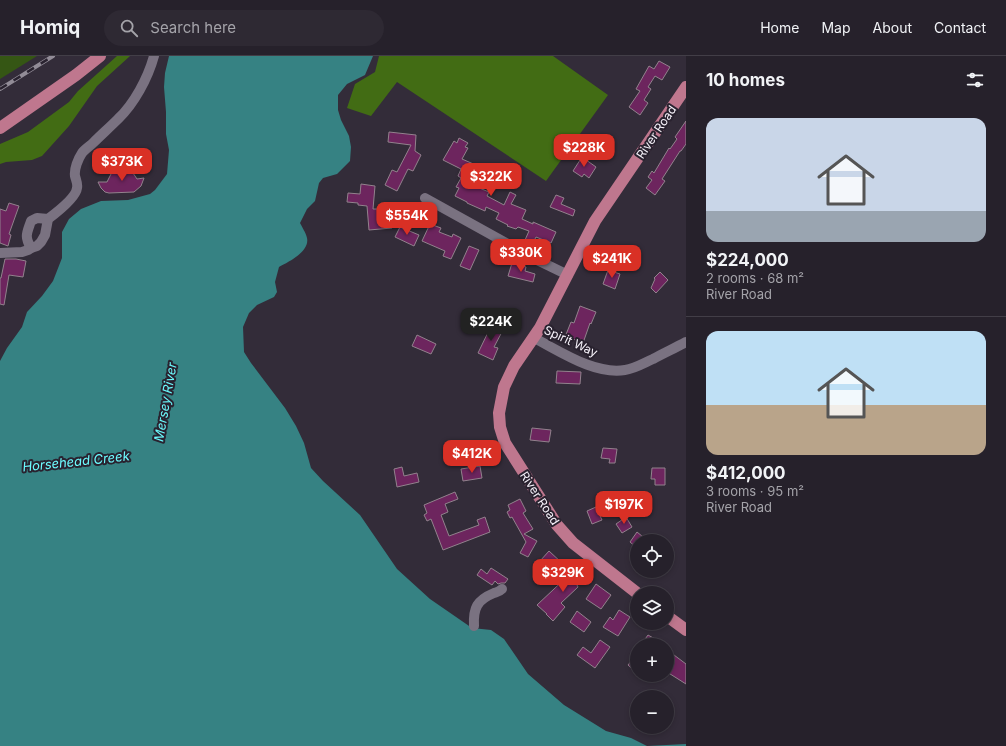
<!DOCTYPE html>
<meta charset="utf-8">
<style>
body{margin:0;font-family:Inter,sans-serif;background:#2e2933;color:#f1f3f6;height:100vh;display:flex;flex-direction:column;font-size:15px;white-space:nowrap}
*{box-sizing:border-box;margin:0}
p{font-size:13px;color:#a4a3a9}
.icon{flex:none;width:22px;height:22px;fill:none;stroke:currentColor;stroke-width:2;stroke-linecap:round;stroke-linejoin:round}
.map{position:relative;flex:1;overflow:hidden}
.sheet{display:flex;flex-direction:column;background:#26212b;width:320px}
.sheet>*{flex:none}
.tools{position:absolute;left:630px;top:478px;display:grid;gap:8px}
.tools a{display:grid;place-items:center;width:44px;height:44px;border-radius:50%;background:#26212b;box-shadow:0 2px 6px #0003,0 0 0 1px #423e47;font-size:20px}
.price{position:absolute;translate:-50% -34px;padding:0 9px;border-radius:8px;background:#d93025;color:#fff;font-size:13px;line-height:26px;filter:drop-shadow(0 1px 2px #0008)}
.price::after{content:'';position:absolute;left:50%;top:24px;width:12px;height:9px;margin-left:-6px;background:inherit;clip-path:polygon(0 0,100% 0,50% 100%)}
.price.active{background:#222;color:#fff}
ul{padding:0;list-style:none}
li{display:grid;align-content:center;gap:8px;height:212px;padding:0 20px}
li+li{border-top:1px solid #423e47}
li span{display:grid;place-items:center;height:124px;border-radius:12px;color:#555}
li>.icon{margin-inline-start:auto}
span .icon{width:72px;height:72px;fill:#fffc;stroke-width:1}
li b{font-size:17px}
h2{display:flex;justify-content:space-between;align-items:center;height:48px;padding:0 20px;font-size:17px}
header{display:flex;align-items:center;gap:24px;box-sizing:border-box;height:56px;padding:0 20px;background:#26212b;border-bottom:1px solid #423e47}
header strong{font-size:19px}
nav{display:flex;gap:22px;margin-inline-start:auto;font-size:14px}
.search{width:280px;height:36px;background:#2e2933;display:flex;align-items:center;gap:10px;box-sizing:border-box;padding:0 14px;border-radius:22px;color:#a4a3a9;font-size:15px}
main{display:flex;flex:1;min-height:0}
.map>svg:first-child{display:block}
</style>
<header>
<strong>Homiq</strong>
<div class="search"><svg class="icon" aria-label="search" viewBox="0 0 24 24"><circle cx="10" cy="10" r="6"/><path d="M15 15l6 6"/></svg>Search here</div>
<nav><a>Home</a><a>Map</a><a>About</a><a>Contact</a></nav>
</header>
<main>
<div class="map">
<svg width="686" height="690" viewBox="0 0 686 690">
<rect width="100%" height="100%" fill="#332c39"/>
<path fill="#355614" d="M 0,0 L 37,0 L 0,23 Z"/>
<g fill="#426c14">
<path d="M 117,0 L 130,0 L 97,30 L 69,70 L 42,100 L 32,104 L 6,106 L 0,108 L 0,88 L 28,76 L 69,46 L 78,35 Z"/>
<path d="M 379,0 L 553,0 L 608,39 L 546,125 L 397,26 L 371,60 L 347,52 L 355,28 L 375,16 Z"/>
</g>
<path fill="#368283" d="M 169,0 L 373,0 L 365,19 L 347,28 L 338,39 L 338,54 L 341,64 L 349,80 L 351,91 L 350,105 L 337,118 L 323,122 L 319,127 L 315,145 L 307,153 L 300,167 C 302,171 306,177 307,182 C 310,196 288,206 279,211 L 275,226 L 277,236 L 274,241 L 257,249 L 249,257 L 243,271 L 244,296 L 251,307 L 285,352 L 296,370 L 304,387 L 311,412 L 323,425 L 360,459 L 397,513 L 430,543 L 472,572 L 491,574 L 504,583 L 528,618 L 564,649 L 606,675 L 631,682 L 647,690 L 686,688 L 686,690 L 0,690 L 0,305 L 7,292 L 22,271 L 27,256 L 42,240 L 53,225 L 62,202 L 62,176 L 69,163 L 81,153 L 101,145 L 128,144 L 150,138 L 155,134 L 167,118 L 169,94 L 166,78 L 166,56 L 164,31 L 165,17 Z"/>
<g fill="#6d255e" stroke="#92828d">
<path d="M 659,5 L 670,11 L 662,24 L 655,20 L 648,31 L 651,33 L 644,44 L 648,47 L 640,59 L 629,51 L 640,35 L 636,33 L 649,10 L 654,13 Z"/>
<path d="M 686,65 L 686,88 L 681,95 L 680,95 L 662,123 L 665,125 L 655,139 L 646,132 L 652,124 L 648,121 L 652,115 L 654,117 L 669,92 L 670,93 L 677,83 L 675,81 Z"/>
<path d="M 389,76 L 416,79 L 415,95 L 421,99 L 413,115 L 408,113 L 397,135 L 385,129 L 392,114 L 397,116 L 411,89 L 388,86 Z"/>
<path d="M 459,82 L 468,87 L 465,91 L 468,92 L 462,103 L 478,110 L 475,118 L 476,119 L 472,129 L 489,136 L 487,140 L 504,149 L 510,136 L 516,139 L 511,148 L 526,154 L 522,163 L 533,168 L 533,166 L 556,176 L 551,187 L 536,181 L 533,187 L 525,184 L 529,175 L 518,171 L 516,173 L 507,170 L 508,169 L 496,163 L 499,157 L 486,151 L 485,155 L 467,147 L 467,146 L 455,140 L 459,132 L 456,131 L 461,122 L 458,120 L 461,113 L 443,104 L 454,85 L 457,87 Z"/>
<path d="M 582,101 L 596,111 L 589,122 L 584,118 L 582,121 L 573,115 Z"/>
<path d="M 120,111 L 128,112 L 131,114 L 137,123 L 144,122 L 141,130 L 134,136 L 109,137 L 105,136 L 101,132 L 98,126 L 107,126 L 111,118 L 113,115 Z"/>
<path d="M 361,128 L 375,130 L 373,153 L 380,153 L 381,164 L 391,163 L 392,172 L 369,174 L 367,150 L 358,149 L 358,147 L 347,146 L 348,137 L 360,138 Z"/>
<path d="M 556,139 L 564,142 L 561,148 L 575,154 L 573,160 L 550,151 Z"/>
<path d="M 9,147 L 19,150 L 9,178 L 11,179 L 8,190 L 0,187 L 0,153 L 6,155 Z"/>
<path d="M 430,168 L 441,172 L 439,176 L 452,181 L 453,178 L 461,182 L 451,203 L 443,200 L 445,195 L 422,185 Z"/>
<path d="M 400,171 L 419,179 L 414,190 L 395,181 Z"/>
<path d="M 469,190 L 479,194 L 470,214 L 460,210 Z"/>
<path d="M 619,190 L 630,195 L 624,208 L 613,203 Z"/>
<path d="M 5,203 L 16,203 L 26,205 L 23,221 L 9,219 L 4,249 L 0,248 L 0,222 L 1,222 Z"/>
<path d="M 512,207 L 526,211 L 525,215 L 535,218 L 533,226 L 508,220 Z"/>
<path d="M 608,214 L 620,218 L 615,233 L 603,228 Z"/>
<path d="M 660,216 L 668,224 L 656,237 L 651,232 L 655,223 L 654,222 Z"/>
<path d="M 580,250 L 596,256 L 591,268 L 590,267 L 582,290 L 575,288 L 576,284 L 565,281 L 571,266 L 574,267 Z"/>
<path d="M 493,266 L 504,272 L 494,291 L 498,292 L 493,304 L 478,297 Z"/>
<path d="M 417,279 L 436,288 L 431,298 L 412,290 Z"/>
<path d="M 557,315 L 581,316 L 580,328 L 556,327 Z"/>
<path d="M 532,372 L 551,374 L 549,386 L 530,384 Z"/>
<path d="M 603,392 L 617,393 L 615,407 L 609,407 L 610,403 L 601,402 Z"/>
<path d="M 480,410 L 482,422 L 463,425 L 461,413 Z"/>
<path d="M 402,411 L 404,420 L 417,417 L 419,426 L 397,431 L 394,413 Z"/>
<path d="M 652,412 L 665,412 L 665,429 L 655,429 L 655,423 L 651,423 Z"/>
<path d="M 455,436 L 458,443 L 445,448 L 448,456 L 441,459 L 449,480 L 479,469 L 477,464 L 485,461 L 490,476 L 443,494 L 431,463 L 427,465 L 424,459 L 427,457 L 424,449 Z"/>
<path d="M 520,443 L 526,455 L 523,457 L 533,473 L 524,478 L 537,485 L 528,501 L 520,497 L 526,486 L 512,461 L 510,462 L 507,456 L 510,454 L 508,449 Z"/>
<path d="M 596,451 L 602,464 L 592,468 L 587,455 Z"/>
<path d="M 626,461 L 632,471 L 622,477 L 616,468 Z"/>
<path d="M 637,476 L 648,485 L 637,485 L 637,492 L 630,486 Z"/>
<path d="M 549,495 L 563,508 L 553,518 L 540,505 Z"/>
<path d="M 582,509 L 590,517 L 577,529 L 578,531 L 561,547 L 565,551 L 553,565 L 546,558 L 547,558 L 537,549 L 571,517 L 569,515 L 575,510 L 578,513 Z"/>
<path d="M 491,512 L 508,523 L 505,527 L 501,527 L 498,528 L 495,525 L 492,529 L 477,519 L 481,513 L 487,518 Z"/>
<path d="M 596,528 L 611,539 L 601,553 L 586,543 Z"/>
<path d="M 619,554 L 630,561 L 618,580 L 603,571 L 610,561 L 613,564 Z"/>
<path d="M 577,555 L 591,566 L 584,576 L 570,566 Z"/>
<path d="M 648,579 L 655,583 L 651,589 L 641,589 Z"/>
<path d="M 600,584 L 610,591 L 595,612 L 577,599 L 583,591 L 591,597 Z"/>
<path d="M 670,596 L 686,608 L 686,628 L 667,616 L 667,600 Z"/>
<path d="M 637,598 L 637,617 L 628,609 Z"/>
</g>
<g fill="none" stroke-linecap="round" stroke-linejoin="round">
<g stroke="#7a7281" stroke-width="10">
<path d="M 425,142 L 535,203 L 568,219"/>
<path d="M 31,192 C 24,180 27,177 31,165 L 37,162 L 48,163"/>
<path d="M 0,197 L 22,196 L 28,194 L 31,192 L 37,190 L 41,186 L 45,179 L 48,163 C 56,157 76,142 77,132 C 78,128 76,124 75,120 C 74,113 78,103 82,97 C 85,93 90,90 93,87 C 101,79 110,71 118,63 C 134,48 148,22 154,0"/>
<path d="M 534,282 C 560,295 594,319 625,314 C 634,313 644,307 653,303 C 664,297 675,292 686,286"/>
<path d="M 474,570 C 473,552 477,544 494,537 C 497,536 499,536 502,533"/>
</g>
<g stroke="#bf778e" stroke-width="12">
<path d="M 0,72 L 76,19 L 100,0"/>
<path d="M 637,537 L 573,487 L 557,469 L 505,387 L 500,371 L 499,357 L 504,331 L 514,310 L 540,272 L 595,165 L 686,31"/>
<path d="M 667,560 L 686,574"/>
</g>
<g stroke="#928c97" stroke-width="4">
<path id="rail" d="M 0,33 L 53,0"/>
</g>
<use href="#rail" stroke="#29222f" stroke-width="2.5" stroke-dasharray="8" stroke-linecap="butt"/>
</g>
<g text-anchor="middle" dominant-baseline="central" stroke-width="4" stroke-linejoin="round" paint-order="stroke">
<g font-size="12" fill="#f6f2fa" stroke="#29222f">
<text transform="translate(656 76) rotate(-56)">River Road</text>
<text transform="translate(571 285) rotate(25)">Spirit Way</text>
<text transform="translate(540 442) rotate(57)">River Road</text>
</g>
<g font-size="13" font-style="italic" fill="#6cfbfe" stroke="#29222f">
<text transform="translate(165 346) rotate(-80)">Mersey River</text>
<text transform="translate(76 405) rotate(-6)">Horsehead Creek</text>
</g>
</g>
</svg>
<div class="tools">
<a><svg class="icon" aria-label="locate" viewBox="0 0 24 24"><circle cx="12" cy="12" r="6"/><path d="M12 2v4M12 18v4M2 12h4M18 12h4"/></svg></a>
<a><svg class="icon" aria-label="layers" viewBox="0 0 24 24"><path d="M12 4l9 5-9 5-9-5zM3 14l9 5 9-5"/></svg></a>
<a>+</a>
<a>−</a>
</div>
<b class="price" style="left:584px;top:112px">$228K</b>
<b class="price" style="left:122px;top:126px">$373K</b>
<b class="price" style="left:491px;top:141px">$322K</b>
<b class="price" style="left:407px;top:180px">$554K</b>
<b class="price" style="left:521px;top:217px">$330K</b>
<b class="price" style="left:612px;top:223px">$241K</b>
<b class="price active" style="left:491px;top:286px">$224K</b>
<b class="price" style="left:472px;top:418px">$412K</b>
<b class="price" style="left:624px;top:469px">$197K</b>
<b class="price" style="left:563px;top:537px">$329K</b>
</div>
<section class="sheet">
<h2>10 homes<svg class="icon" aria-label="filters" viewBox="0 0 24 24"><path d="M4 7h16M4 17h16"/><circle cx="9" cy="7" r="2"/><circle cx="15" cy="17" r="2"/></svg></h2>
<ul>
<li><span style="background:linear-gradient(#c9d6e8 75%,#9aa5b1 0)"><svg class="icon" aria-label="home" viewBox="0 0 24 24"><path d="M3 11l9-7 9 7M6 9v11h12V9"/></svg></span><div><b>$224,000</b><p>2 rooms · 68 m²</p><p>River Road</p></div></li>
<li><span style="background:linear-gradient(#bfe0f5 60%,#b9a48a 0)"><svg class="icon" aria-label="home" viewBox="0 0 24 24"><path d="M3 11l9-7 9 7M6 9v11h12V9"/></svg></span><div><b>$412,000</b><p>3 rooms · 95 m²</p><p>River Road</p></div></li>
</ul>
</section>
</main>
